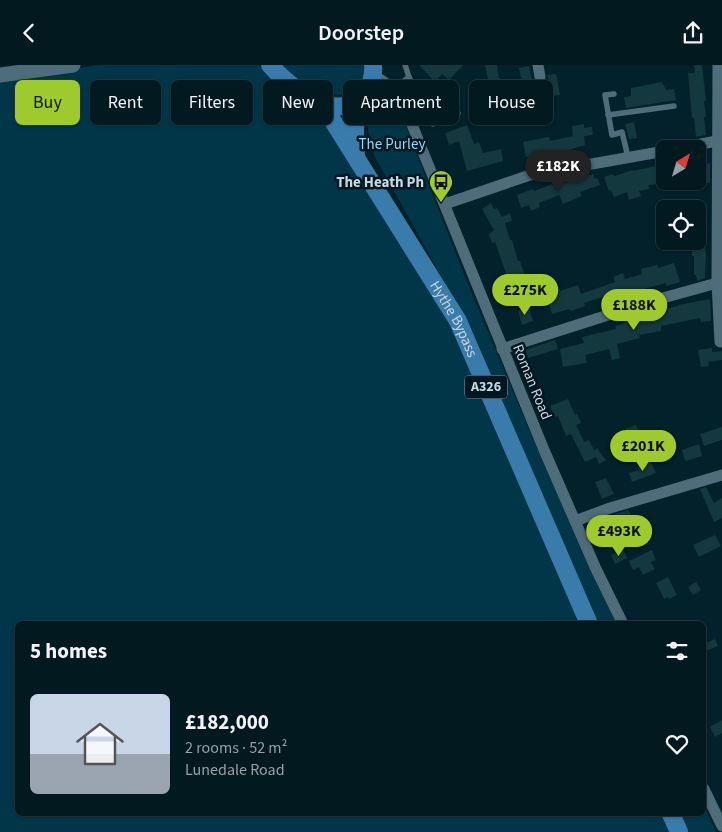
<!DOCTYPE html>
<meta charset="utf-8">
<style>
body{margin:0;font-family:"Source Sans 3",sans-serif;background:#10262d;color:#f1f3f6;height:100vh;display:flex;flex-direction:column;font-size:19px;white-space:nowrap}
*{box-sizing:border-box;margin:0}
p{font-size:16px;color:#96a0a5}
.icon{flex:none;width:28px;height:28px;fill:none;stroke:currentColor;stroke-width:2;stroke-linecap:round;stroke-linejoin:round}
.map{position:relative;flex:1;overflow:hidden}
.details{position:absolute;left:15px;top:556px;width:691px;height:195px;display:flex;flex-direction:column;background:#021920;border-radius:8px;box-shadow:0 1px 4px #0004,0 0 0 1px #23383e}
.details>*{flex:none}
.top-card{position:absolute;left:15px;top:15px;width:692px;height:45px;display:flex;gap:10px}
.needle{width:32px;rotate:38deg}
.controls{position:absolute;left:656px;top:75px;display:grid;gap:10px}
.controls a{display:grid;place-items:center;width:50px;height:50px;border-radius:8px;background:#021920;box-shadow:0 1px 4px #0004,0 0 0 1px #23383e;font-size:25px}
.price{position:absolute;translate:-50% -42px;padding:0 11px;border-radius:18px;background:#9eca2e;color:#111;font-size:16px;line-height:32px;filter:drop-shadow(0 1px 2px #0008)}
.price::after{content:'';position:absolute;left:50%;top:30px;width:15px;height:11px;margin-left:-8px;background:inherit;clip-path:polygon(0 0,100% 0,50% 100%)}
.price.current{background:#222;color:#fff}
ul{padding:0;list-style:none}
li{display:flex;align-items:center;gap:15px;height:125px;padding:0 15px}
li+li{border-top:1px solid #23383e}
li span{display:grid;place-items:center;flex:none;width:140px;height:100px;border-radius:8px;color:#555}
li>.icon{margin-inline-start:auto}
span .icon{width:60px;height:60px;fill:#fffc;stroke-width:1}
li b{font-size:21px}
h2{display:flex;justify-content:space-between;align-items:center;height:60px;padding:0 15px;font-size:21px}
.chip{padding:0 18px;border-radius:8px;background:#021920;box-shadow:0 1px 4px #0004,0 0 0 1px #23383e;font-size:18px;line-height:45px}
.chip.current{background:#9eca2e;color:#111}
header{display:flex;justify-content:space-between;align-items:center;height:65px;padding:0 15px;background:#021920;font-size:22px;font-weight:600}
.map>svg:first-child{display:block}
</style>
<header><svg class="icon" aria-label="back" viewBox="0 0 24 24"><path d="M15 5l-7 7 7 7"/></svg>Doorstep<svg class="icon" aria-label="share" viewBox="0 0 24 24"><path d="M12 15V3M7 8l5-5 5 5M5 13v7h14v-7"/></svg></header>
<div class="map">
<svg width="722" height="767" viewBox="0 0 722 767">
<rect width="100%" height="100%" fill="#03212b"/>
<g fill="#003648">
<path d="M 100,0 L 259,0 L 320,45 L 460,271 L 586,559 L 18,559 L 18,749 L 667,749 L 675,767 L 0,767 L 0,14 Z"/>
<path d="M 281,0 L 366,0 L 366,8 L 355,24 L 347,29 L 339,30 L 327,27 L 298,15 Z"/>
<path d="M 388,28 L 396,36 L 465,212 L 538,386 L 618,559 L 596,559 L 477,276 L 374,90 C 367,67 363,51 377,30 Z"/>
<path d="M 704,741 L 716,767 L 687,767 L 679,749 L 704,749 Z"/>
</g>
<g fill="#13383d">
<path d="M 419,0 L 463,0 L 449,15 L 442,9 L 435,17 Z"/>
<path d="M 485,0 L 497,0 L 500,18 L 489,20 Z"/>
<path d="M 694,0 L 702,0 L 706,36 L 704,36 L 706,52 L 704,52 L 706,70 L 696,72 L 694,53 L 692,53 L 688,8 L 695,8 Z"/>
<path d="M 529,1 L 532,14 L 522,16 L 519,3 Z"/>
<path d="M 556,9 L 560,30 L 547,32 L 545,21 L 550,20 L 547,10 Z"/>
<path d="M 527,16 L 529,30 L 546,28 L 548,41 L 530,44 L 529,36 L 517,38 L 515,27 L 512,27 L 511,18 Z"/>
<path d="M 662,17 L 666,25 L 674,24 L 676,35 L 626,43 L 624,32 L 631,31 L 631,23 Z"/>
<path d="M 634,57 L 637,73 L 629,74 L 625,59 Z"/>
<path d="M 584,59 L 584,63 L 592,62 L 593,70 L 584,71 L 585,80 L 557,89 L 556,87 L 526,92 L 523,77 L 549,72 L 550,76 L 573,71 L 572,61 Z"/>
<path d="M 467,60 L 474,79 L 479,77 L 483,88 L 501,84 L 503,96 L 467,106 L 459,76 L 449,80 L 445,68 Z"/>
<path d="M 710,98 L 710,118 L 699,118 L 698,116 L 698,99 Z"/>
<path d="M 665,99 L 665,118 L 649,120 L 649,124 L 639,126 L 641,131 L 629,135 L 627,127 L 614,132 L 611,125 L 609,126 L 604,112 L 613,109 L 614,111 L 633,105 L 633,106 Z"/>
<path d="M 593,109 L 595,114 L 597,113 L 600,120 L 580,127 L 582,131 L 563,139 L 559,130 L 539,138 L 540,142 L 531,146 L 529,140 L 521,143 L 517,130 L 533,124 L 534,126 L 564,115 L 565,118 Z"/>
<path d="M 491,138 L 494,144 L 497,143 L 502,152 L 510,148 L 512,156 L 505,158 L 510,175 L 512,175 L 518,196 L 520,196 L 525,211 L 530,210 L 538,233 L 523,238 L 514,209 L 507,211 L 495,177 L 492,178 L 489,169 L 494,165 L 482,144 Z"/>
<path d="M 698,153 L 705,153 L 704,172 L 706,190 L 705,213 L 697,216 L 696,210 L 694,210 L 694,191 L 692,191 L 692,176 L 698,176 Z"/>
<path d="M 674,198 L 680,217 L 666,221 L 666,218 L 619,231 L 618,227 L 584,238 L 585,241 L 571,246 L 570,244 L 552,249 L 545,227 L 559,222 L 560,226 L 578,220 L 581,229 L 615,217 L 613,212 L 623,208 L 625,214 L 642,209 L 641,204 L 657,200 L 658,203 Z"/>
<path d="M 710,234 L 711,256 L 701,257 L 700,253 L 661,261 L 661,266 L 639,270 L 640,273 L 617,279 L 620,293 L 612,295 L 609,284 L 585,290 L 587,298 L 563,302 L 560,284 L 584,278 L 582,272 L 616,264 L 615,261 L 625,258 L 624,256 L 660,248 L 660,245 L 678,241 L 678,240 Z"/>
<path d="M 529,243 L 533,256 L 522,260 L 518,246 Z"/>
<path d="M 555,275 L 558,284 L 528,293 L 525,285 Z"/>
<path d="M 712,283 L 712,287 L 722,286 L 722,295 L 708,297 L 709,301 L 701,302 L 698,285 Z"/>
<path d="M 568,334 L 575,350 L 577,349 L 581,358 L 576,360 L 584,377 L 589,375 L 594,385 L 597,383 L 606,395 L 599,399 L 596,392 L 585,397 L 571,369 L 566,371 L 558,351 L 554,352 L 550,341 Z"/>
<path d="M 636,360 L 645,381 L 634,385 L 625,364 Z"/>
<path d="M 722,362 L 722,375 L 704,381 L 700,369 Z"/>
<path d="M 699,379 L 702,391 L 685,396 L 682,385 Z"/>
<path d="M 651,397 L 656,408 L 632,417 L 629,408 L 639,405 L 638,403 Z"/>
<path d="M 606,413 L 614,429 L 602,434 L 595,417 Z"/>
<path d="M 706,422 L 714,438 L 722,433 L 722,453 L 714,457 L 700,424 Z"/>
<path d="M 628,445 L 634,455 L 623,462 L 615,449 Z"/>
<path d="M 715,470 L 721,481 L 699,492 L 693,480 Z"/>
<path d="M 623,484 L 627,493 L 615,499 L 611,490 Z"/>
<path d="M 652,485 L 656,495 L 651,497 L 655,504 L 643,510 L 639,502 L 633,505 L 629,496 Z"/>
<path d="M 668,512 L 677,530 L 669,534 L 668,532 L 664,534 L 656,518 Z"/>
<path d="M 696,517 L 701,525 L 693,530 L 688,522 Z"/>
<path d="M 715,574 L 718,581 L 704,587 L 704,579 Z"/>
<path d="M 722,655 L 722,668 L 715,672 L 710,662 Z"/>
</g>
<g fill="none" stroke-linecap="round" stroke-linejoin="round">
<g stroke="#4e6c79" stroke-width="5.5">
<path d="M 409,12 L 433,59 L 458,48 L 442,26 L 423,33"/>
<path d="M 394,24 L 409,12 L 405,0"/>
<path d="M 614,29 L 605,30 L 612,70 L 622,67 L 628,92"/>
<path d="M 608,50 L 674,41"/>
</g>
<g stroke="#4e6c79" stroke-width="11">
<path d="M 538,0 L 540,12"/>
<path d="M 718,0 L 717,218 L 720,277"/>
<path d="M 374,10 L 394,24 L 402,35 L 544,385 L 596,504 L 623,559"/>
<path d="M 675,84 L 717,76"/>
<path d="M 445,139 L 530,110 L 665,86"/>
<path d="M 502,284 L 652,236 L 717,218"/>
<path d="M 575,456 L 610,443 L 722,410"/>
<path d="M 704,724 L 722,761"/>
</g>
<path stroke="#4e6c79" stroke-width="15" d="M 0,10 L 73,0"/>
<g stroke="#397cac" stroke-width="18">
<path d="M 270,0 C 288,21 340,63 364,28 C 371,19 374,12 373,0"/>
<path id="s1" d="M 323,40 L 458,256 L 589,559"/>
<path d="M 356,89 C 353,69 355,53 360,33"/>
<path d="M 671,749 L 679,767"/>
</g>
</g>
<defs>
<g id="bus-pin" transform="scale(1.25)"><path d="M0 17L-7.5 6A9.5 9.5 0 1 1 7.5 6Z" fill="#9eca2e" stroke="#001722"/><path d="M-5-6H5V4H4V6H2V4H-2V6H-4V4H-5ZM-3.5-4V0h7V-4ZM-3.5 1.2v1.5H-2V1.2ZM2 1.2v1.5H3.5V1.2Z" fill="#111"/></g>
</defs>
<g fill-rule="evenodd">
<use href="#bus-pin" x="441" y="117"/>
</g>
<g text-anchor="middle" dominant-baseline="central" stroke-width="5" stroke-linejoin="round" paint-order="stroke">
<rect fill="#001722" stroke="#8c9ea6" stroke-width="1" x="465" y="310.5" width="42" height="23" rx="4"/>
<g font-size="14" font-weight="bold" fill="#c8d8df">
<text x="486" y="322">A326</text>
</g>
<g font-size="15" fill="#94daf8" stroke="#001722">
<text x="392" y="79">The Purley</text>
</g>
<g font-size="15" font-weight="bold" fill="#c8d8df" stroke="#001722" text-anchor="end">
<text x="424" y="117">The Heath Ph</text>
</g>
<g font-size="15" fill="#c8d8df" stroke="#001722">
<text stroke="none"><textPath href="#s1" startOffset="251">Hythe Bypass</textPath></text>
<text transform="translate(532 317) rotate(68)">Roman Road</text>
</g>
</g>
</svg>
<div class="controls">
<a><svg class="needle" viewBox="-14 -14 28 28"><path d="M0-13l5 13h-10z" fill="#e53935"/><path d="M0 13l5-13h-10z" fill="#96a0a5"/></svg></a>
<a><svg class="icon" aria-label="locate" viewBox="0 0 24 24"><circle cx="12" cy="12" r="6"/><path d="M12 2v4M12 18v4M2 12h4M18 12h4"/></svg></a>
</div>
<b class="price current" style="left:558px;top:127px">£182K</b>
<b class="price" style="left:525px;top:251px">£275K</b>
<b class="price" style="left:634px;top:266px">£188K</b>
<b class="price" style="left:643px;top:407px">£201K</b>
<b class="price" style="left:619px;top:492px">£493K</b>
<div class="top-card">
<a class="chip current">Buy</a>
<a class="chip">Rent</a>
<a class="chip">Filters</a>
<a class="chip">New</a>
<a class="chip">Apartment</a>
<a class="chip">House</a>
</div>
<section class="details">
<h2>5 homes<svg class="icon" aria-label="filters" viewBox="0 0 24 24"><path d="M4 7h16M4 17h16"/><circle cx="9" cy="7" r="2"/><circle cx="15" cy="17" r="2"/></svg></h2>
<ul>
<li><span style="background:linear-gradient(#c9d6e8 60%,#9aa5b1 0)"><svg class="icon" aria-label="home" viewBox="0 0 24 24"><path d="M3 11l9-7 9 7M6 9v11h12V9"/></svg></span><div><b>£182,000</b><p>2 rooms · 52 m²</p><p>Lunedale Road</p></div><svg class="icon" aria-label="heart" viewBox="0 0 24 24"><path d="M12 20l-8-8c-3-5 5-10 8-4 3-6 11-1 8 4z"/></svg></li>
</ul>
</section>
</div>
